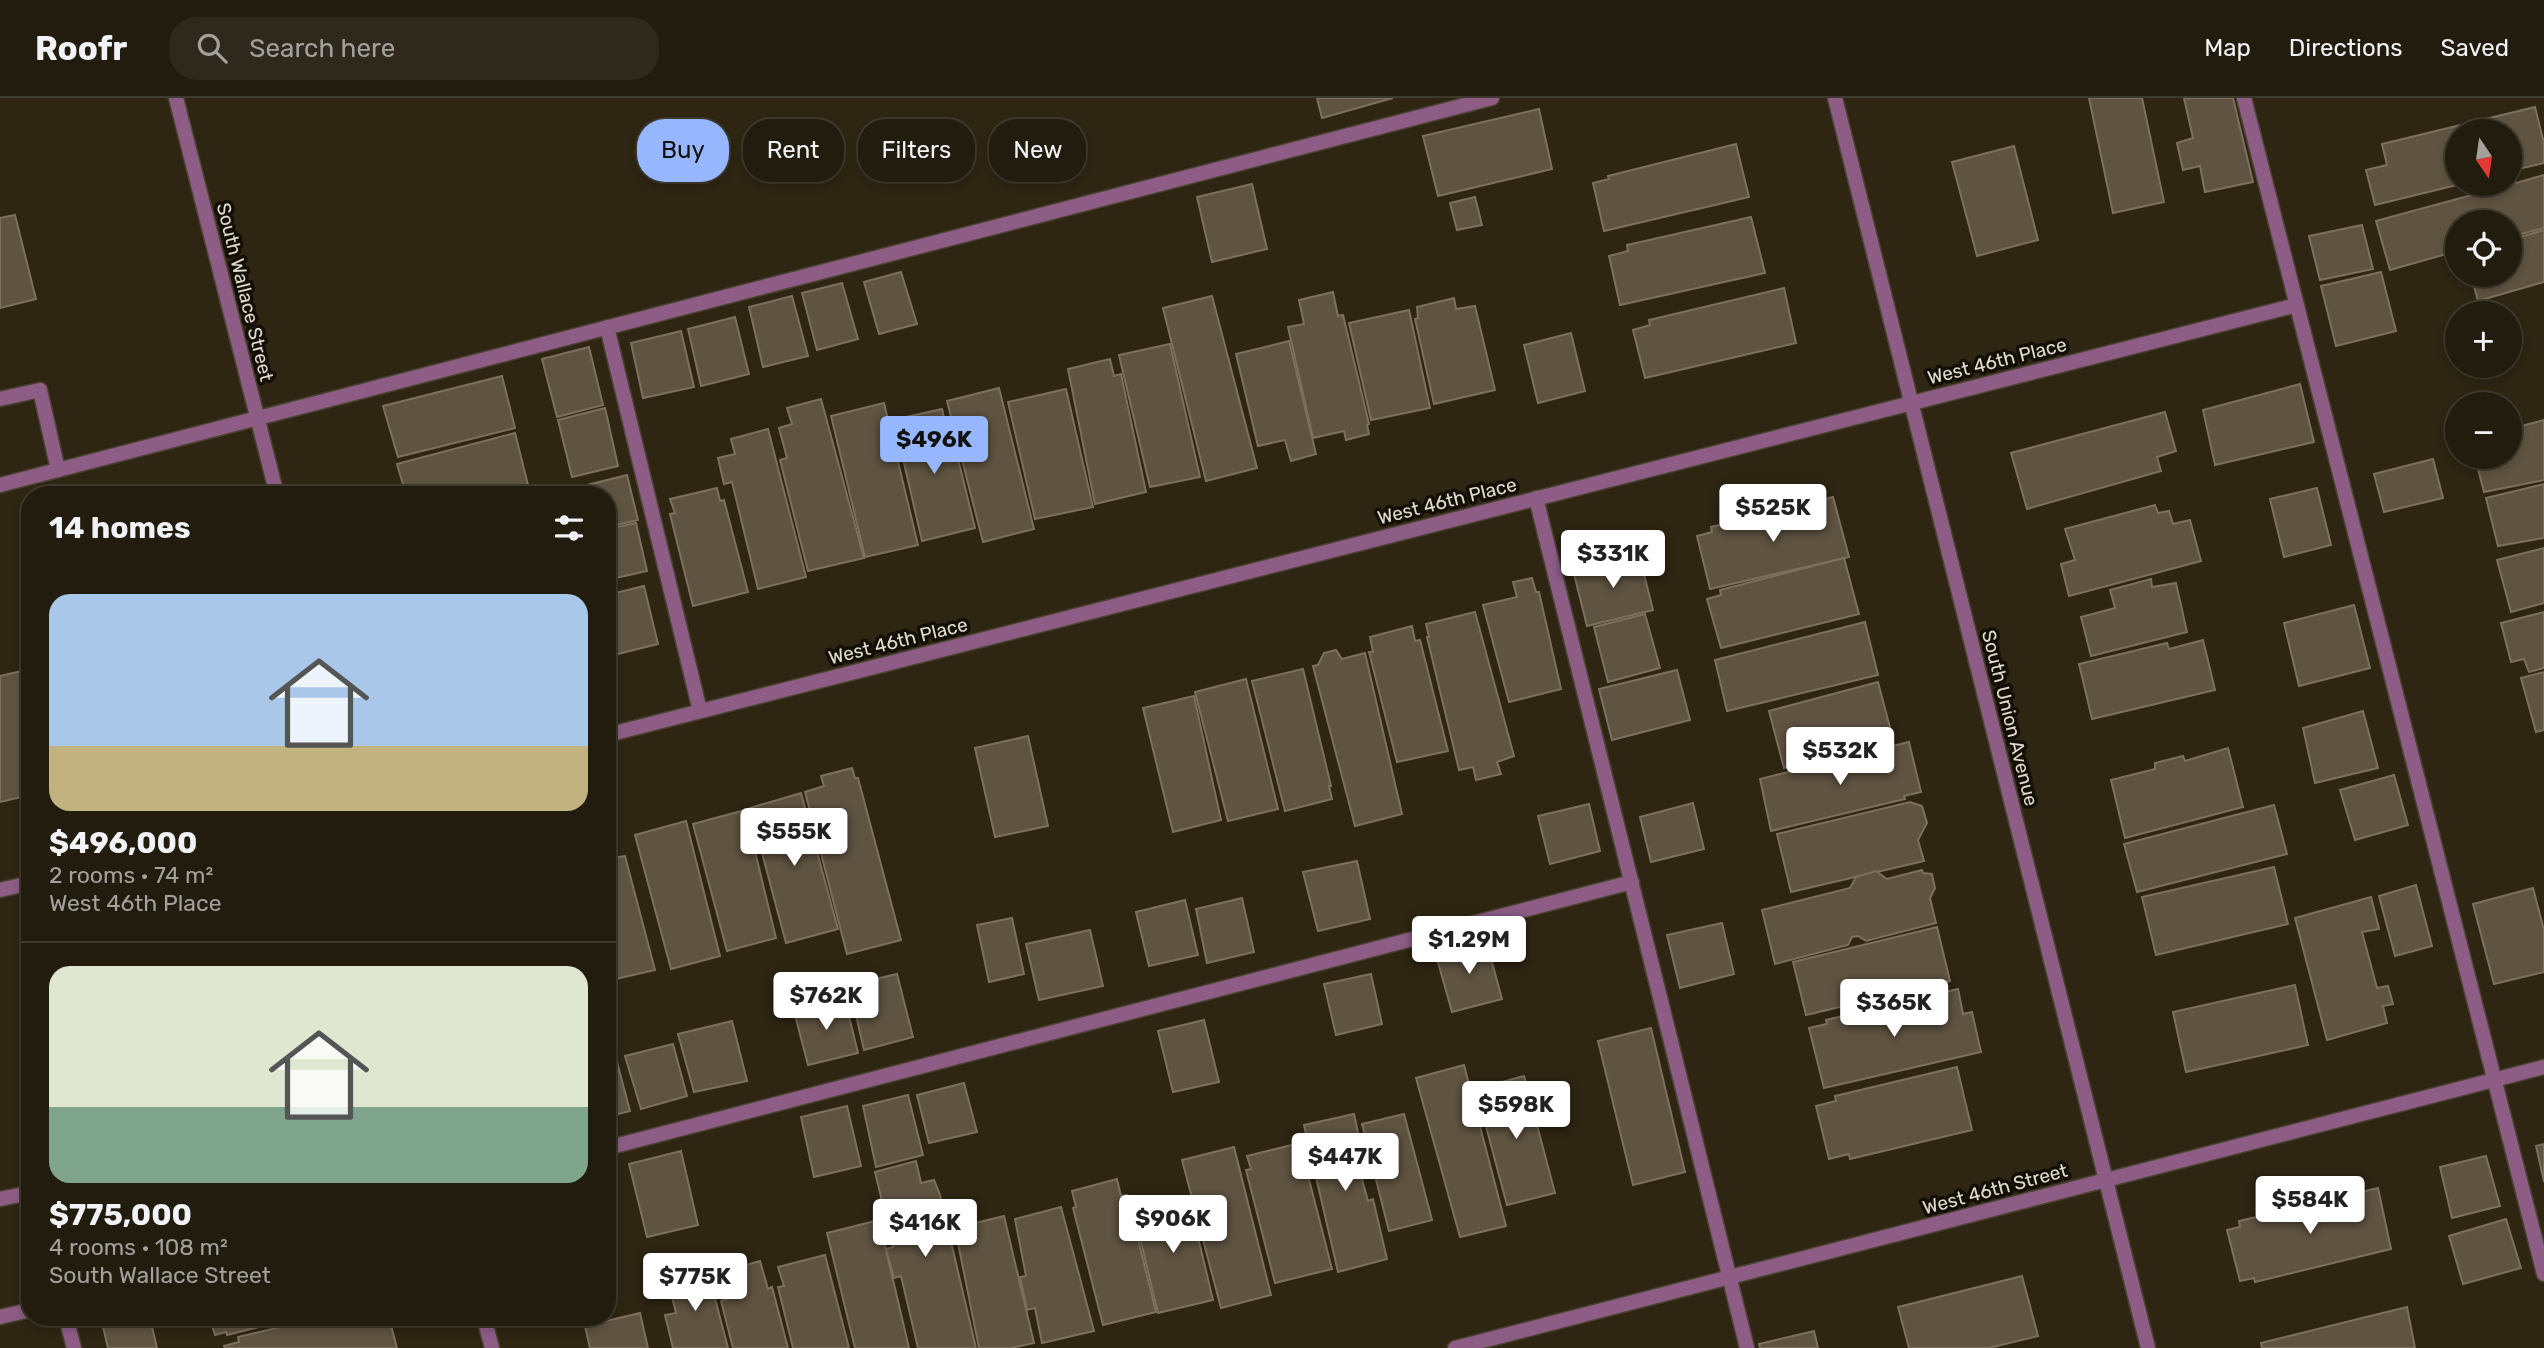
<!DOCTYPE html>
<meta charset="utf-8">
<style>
body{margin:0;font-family:Rubik,sans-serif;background:#2e291c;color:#f1f3f6;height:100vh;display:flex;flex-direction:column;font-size:26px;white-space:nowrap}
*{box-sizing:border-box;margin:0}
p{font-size:23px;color:#a2a19e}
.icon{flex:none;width:38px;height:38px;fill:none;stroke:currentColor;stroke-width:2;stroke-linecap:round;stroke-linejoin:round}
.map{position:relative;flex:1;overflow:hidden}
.panel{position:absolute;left:21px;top:388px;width:595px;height:840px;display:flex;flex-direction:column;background:#221c0e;border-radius:28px;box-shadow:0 4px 10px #0003,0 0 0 2px #3f3a2e}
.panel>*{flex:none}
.hud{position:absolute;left:637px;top:21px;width:665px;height:63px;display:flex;gap:14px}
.needle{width:46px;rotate:167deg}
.tools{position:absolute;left:2445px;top:21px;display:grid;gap:14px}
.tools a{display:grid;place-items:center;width:77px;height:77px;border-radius:50%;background:#221c0e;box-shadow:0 4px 10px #0003,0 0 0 2px #3f3a2e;font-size:35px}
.price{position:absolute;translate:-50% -60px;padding:0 16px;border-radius:7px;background:#fff;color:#222;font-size:23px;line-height:46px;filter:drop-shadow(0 2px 4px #0008)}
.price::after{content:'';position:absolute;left:50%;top:42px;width:21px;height:16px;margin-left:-10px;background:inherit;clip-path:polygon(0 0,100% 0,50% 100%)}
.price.selected{background:#96b6fd;color:#111}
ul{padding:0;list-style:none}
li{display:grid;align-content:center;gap:14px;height:371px;padding:0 28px}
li+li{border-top:2px solid #3f3a2e}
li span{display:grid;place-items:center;height:217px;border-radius:21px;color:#555}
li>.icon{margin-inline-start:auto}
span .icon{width:126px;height:126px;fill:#fffc;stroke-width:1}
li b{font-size:30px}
h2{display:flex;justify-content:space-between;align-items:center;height:84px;padding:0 28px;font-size:30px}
.chip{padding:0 24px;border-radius:28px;background:#221c0e;box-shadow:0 4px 10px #0003,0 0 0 2px #3f3a2e;font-size:24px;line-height:63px}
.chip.selected{background:#96b6fd;color:#111}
header{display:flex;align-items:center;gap:42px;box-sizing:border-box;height:98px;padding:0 35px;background:#221c0e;border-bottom:2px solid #3f3a2e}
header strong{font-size:33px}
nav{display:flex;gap:38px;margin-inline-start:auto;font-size:24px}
.search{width:490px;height:63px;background:#2e291c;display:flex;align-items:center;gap:18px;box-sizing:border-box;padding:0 24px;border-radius:28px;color:#a2a19e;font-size:26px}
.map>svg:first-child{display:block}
</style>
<header>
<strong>Roofr</strong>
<div class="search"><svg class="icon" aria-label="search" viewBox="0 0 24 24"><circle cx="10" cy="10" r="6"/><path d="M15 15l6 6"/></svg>Search here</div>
<nav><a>Map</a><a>Directions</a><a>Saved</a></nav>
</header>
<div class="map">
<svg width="2544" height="1250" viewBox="0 0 2544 1250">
<rect width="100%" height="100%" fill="#2e2513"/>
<g fill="#5f5341" stroke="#7d705e" stroke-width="2">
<path d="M 1317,0 L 1393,0 L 1322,20 Z"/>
<path d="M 2089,0 L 2142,0 L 2164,104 L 2113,115 Z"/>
<path d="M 2184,0 L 2233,0 L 2253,84 L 2205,94 L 2200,68 L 2183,72 L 2177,45 L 2193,40 Z"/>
<path d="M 2535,9 L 2544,45 L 2544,65 L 2510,73 L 2510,33 L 2457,33 L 2457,86 L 2461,86 L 2375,107 L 2366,72 L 2387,67 L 2382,46 Z"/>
<path d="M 1539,11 L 1552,71 L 1438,98 L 1423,38 Z"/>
<path d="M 1736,46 L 1749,99 L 1604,133 L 1593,85 L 1609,81 L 1608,78 Z"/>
<path d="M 2014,48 L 2038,142 L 1977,158 L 1952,64 Z"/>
<path d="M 2544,77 L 2544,130 L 2510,139 L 2510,124 L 2457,124 L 2457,153 L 2390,172 L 2376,123 L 2483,94 L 2487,86 L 2510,86 L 2510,80 L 2516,85 Z"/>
<path d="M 1252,86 L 1267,151 L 1212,164 L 1197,99 Z"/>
<path d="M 1475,99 L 1482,127 L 1457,132 L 1450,105 Z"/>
<path d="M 15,117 L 36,201 L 0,210 L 0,120 Z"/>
<path d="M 1751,119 L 1765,175 L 1620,207 L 1609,158 L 1628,153 L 1627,147 Z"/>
<path d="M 2362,127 L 2373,171 L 2320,182 L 2309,138 Z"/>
<path d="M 2544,132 L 2544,184 L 2478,203 L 2471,177 L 2510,177 L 2510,142 Z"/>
<path d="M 901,174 L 917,226 L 879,236 L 864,184 Z"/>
<path d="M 2381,174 L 2396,233 L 2336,248 L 2321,188 Z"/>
<path d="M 842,185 L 858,241 L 817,252 L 802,195 Z"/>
<path d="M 1784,190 L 1796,245 L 1645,280 L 1633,232 L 1650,227 L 1649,222 Z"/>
<path d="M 1333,194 L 1338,218 L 1343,217 L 1369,326 L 1367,327 L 1369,336 L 1346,342 L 1344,333 L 1313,340 L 1288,229 L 1304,226 L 1299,202 Z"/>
<path d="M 792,198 L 808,258 L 763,269 L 749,209 Z"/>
<path d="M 1212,198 L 1257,370 L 1206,383 L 1163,210 Z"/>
<path d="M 1454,200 L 1456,211 L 1475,208 L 1495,292 L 1434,306 L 1415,221 L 1418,220 L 1417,209 Z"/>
<path d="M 1409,212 L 1430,310 L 1371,322 L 1349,225 Z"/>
<path d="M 735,219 L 749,276 L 701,288 L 688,231 Z"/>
<path d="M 681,233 L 694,289 L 643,300 L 631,245 Z"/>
<path d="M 1571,235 L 1585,293 L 1538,305 L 1524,247 Z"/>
<path d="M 1289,243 L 1316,356 L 1291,363 L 1285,342 L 1258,348 L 1236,256 Z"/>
<path d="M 1170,246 L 1200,379 L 1150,389 L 1119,257 Z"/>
<path d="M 589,249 L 603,307 L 557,319 L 542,261 Z"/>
<path d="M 1110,261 L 1114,278 L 1121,276 L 1146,394 L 1095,406 L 1068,271 Z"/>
<path d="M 502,278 L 515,330 L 398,359 L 383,308 Z"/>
<path d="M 2300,286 L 2314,344 L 2215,367 L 2203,312 Z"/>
<path d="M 999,290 L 1034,431 L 983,444 L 947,303 Z"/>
<path d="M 1066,291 L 1093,409 L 1035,421 L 1008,304 Z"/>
<path d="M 821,301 L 864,460 L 808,473 L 780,362 L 787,360 L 779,330 L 792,326 L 787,310 Z"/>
<path d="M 884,305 L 918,447 L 865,459 L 831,318 Z"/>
<path d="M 605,310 L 618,368 L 572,379 L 558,322 Z"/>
<path d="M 942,311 L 946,329 L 950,328 L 975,430 L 922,443 L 898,339 L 901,338 L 897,321 Z"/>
<path d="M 2165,314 L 2176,353 L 2157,359 L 2161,373 L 2027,411 L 2011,355 Z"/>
<path d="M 2544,322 L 2544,382 L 2484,394 L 2475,359 L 2510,359 L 2510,331 Z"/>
<path d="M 768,331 L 806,479 L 758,491 L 732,384 L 724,386 L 718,360 L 735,356 L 731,341 Z"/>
<path d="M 515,335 L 528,387 L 485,397 L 406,397 L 397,366 Z"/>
<path d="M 2433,361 L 2443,400 L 2384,414 L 2374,376 Z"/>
<path d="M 627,377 L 638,422 L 607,429 L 607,397 L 547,397 Z"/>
<path d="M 2544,386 L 2544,440 L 2498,448 L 2486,400 Z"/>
<path d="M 717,390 L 720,403 L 724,402 L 748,494 L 693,508 L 670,416 L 675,415 L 670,401 Z"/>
<path d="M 2317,390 L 2331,447 L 2284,459 L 2270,401 Z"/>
<path d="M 1833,399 L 1849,459 L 1710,491 L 1697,438 L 1712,434 L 1711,429 Z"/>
<path d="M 2155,407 L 2158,415 L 2169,413 L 2173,426 L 2190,422 L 2201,463 L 2069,498 L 2061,466 L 2075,462 L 2065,431 Z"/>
<path d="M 636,425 L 647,473 L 607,482 L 607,431 Z"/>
<path d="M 2544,450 L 2544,505 L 2511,514 L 2497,462 Z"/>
<path d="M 1639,456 L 1653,512 L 1587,528 L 1573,472 Z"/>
<path d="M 1844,460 L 1859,516 L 1721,550 L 1707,501 L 1721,497 L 1720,492 Z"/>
<path d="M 1532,480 L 1536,494 L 1539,494 L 1561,591 L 1509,604 L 1483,507 L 1517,499 L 1513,484 Z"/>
<path d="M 2151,481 L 2152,489 L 2176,485 L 2187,534 L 2091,558 L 2081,519 L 2115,510 L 2110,492 Z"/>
<path d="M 644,488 L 658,546 L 610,558 L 607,545 L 607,497 Z"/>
<path d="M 2354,507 L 2370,570 L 2299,588 L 2284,525 Z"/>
<path d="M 1475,514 L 1514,658 L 1497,664 L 1501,676 L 1476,682 L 1473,669 L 1459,672 L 1427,539 L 1429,539 L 1426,526 Z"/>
<path d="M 2544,514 L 2544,570 L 2529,574 L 2524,561 L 2511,564 L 2501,525 Z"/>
<path d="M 1645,516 L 1660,570 L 1608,584 L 1594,529 Z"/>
<path d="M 1865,524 L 1878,577 L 1727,613 L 1715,562 Z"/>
<path d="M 1412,528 L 1415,543 L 1420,542 L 1448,653 L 1397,664 L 1369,554 L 1373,554 L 1370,539 Z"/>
<path d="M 2203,542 L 2215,592 L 2092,621 L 2079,566 L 2167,545 L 2169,551 Z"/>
<path d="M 1336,552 L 1342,561 L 1365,555 L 1402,716 L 1355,728 L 1313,568 L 1318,567 L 1324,555 Z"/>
<path d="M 30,571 L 30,697 L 0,704 L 0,578 Z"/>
<path d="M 1303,571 L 1331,688 L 1329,688 L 1332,701 L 1285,713 L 1252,583 Z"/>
<path d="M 1677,572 L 1690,622 L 1612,642 L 1599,591 Z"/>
<path d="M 2544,574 L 2544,632 L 2536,634 L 2521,580 Z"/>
<path d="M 1246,581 L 1278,711 L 1228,723 L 1195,594 Z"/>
<path d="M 1878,584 L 1893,641 L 1784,670 L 1769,613 Z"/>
<path d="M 1194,598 L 1221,722 L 1173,734 L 1143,610 Z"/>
<path d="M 2363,613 L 2378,670 L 2315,685 L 2303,630 Z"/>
<path d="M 1028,638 L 1048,728 L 995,739 L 975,650 Z"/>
<path d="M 1909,644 L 1921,694 L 1904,698 L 1905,701 L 1771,733 L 1760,681 Z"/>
<path d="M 2228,650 L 2243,709 L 2125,740 L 2111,682 L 2155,671 L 2155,665 L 2183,658 L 2185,663 Z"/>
<path d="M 852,670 L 855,680 L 858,680 L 901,842 L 847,856 L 805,694 L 824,688 L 821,678 Z"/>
<path d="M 2394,677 L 2408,727 L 2355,742 L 2340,692 Z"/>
<path d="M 801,695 L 838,831 L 786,845 L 750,710 Z"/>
<path d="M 1910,704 L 1922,708 L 1927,725 L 1918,742 L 1924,763 L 1791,794 L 1777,736 Z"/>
<path d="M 1693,705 L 1704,751 L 1651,764 L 1640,719 Z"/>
<path d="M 1589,706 L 1600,753 L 1550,766 L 1538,718 Z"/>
<path d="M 2274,707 L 2287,756 L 2137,794 L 2124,746 Z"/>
<path d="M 745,712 L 776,840 L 727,853 L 693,726 Z"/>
<path d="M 686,723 L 720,858 L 671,871 L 635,737 Z"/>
<path d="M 625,758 L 655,872 L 607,883 L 607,761 Z"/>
<path d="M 1357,763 L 1370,821 L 1318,833 L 1303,774 Z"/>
<path d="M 2274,769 L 2288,826 L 2156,857 L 2142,799 Z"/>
<path d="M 1922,772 L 1923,775 L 1932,776 L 1935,790 L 1930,800 L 1936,825 L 1866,843 L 1858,838 L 1852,839 L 1848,847 L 1775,866 L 1762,812 L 1850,790 L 1856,779 L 1876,773 L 1887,781 Z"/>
<path d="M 2416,787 L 2432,848 L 2395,858 L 2379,798 Z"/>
<path d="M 2533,790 L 2544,832 L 2544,874 L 2494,886 L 2473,806 Z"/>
<path d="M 2371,799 L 2379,831 L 2362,834 L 2377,890 L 2388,888 L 2393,906 L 2383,908 L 2387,925 L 2327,942 L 2295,820 Z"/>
<path d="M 1242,800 L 1254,854 L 1207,865 L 1196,811 Z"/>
<path d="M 1185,802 L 1198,857 L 1149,868 L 1136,814 Z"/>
<path d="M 1012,820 L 1024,876 L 989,884 L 977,827 Z"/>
<path d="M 1722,825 L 1734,876 L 1680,890 L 1667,837 Z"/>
<path d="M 1937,829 L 1950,883 L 1806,917 L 1793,864 Z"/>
<path d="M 1090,832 L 1103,888 L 1039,902 L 1026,846 Z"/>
<path d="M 1486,842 L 1502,901 L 1452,914 L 1436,857 Z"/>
<path d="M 897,876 L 913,939 L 864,952 L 849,887 Z"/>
<path d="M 1371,876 L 1382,926 L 1336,937 L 1324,886 Z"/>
<path d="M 2295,887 L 2308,947 L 2186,974 L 2173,914 Z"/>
<path d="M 1958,891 L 1963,916 L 1972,914 L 1981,954 L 1824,990 L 1809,930 L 1827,926 L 1826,922 Z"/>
<path d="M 845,902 L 858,955 L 808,967 L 794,913 Z"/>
<path d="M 1204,922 L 1219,984 L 1173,994 L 1158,933 Z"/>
<path d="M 732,923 L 747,983 L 694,994 L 678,936 Z"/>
<path d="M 1651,930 L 1685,1074 L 1633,1087 L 1598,943 Z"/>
<path d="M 673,946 L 687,998 L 641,1011 L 625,958 Z"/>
<path d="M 616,960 L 630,1013 L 607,1019 L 607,962 Z"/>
<path d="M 1464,967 L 1506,1128 L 1460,1139 L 1416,980 Z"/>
<path d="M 1957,969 L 1972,1032 L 1850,1061 L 1849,1056 L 1829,1061 L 1816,1008 L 1836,1003 L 1835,998 Z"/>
<path d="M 1524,978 L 1555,1095 L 1507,1107 L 1476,991 Z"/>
<path d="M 964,985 L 977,1034 L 929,1045 L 917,997 Z"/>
<path d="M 908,997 L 923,1057 L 876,1069 L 863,1008 Z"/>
<path d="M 847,1008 L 861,1068 L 814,1079 L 801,1019 Z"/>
<path d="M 1354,1016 L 1366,1072 L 1360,1074 L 1368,1103 L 1373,1101 L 1387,1161 L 1338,1174 L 1304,1027 Z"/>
<path d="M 1404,1016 L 1432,1122 L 1389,1133 L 1362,1026 Z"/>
<path d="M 1296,1046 L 1299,1059 L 1303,1058 L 1332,1171 L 1275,1185 L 1246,1072 L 1251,1071 L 1247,1058 Z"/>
<path d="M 2544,1046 L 2544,1084 L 2536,1048 Z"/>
<path d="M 1234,1049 L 1271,1197 L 1221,1210 L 1182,1062 Z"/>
<path d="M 681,1053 L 698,1127 L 647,1139 L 629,1066 Z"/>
<path d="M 2486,1058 L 2500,1108 L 2452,1120 L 2440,1069 Z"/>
<path d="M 916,1063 L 921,1085 L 934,1082 L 940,1097 L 976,1250 L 918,1250 L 901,1178 L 894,1180 L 886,1151 L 893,1149 L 875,1074 Z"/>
<path d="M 1117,1081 L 1121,1098 L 1127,1097 L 1156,1214 L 1103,1227 L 1073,1110 L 1076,1109 L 1072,1093 Z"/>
<path d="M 2378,1090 L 2391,1151 L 2255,1184 L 2254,1180 L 2240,1183 L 2227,1132 L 2240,1129 L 2239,1123 Z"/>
<path d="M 1185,1098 L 1189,1115 L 1192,1114 L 1213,1202 L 1158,1215 L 1133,1111 Z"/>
<path d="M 607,1099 L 615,1136 L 607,1138 Z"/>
<path d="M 1061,1109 L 1094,1233 L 1042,1245 L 1035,1210 L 1027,1212 L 1020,1179 L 1026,1178 L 1015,1121 Z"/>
<path d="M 1004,1118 L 1034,1245 L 1011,1250 L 979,1250 L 955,1130 Z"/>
<path d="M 2506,1121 L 2521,1170 L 2463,1186 L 2449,1138 Z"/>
<path d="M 879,1122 L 909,1250 L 855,1250 L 827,1135 Z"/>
<path d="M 825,1157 L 849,1250 L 793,1250 L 778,1189 L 784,1188 L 778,1169 Z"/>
<path d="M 760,1163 L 768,1191 L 772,1189 L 788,1250 L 733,1250 L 721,1203 L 730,1200 L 725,1173 Z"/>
<path d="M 707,1170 L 728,1250 L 673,1250 L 665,1217 L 676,1215 L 667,1180 Z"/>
<path d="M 2022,1178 L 2038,1238 L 1989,1250 L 1909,1250 L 1898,1209 Z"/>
<path d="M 2407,1209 L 2415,1250 L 2262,1250 L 2261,1245 Z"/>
<path d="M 640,1215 L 648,1250 L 590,1250 L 585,1228 Z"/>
<path d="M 101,1220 L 150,1220 L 157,1250 L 108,1250 Z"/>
<path d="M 210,1220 L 294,1220 L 227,1237 L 226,1234 L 215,1237 Z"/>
<path d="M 319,1220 L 389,1220 L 397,1250 L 225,1250 L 224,1248 L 239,1244 L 238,1239 Z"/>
<path d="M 1814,1233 L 1818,1250 L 1760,1250 L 1759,1246 Z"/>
</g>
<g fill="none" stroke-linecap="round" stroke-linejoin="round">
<g stroke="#4b4231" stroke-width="17">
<g id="service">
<path d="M 2244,0 L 2544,1176"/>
<path d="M 607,229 L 700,613"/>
<path d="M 0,301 L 40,292 L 58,372"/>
<path d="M 0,387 L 1492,0"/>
<path d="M 1536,400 L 1747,1250"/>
<path d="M 607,1050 L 1632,784"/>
<path d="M 0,1101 L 30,1095"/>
<path d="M 0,1219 L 30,1212"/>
<path d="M 66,1220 L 74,1250"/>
</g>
</g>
<g stroke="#4b4231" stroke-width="17">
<g id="minor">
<path d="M 176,0 L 277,397"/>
<path d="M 1835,0 L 2148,1250"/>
<path d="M 607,637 L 2297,207"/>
<path d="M 0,792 L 30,785"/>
<path d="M 484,1220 L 492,1250"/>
<path d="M 1455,1250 L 2544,969"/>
</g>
</g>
<use href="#service" stroke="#8d5d86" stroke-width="14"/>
<use href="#minor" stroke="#8d5d86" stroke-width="14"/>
</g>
<g text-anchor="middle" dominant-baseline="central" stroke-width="7" stroke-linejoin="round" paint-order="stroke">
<g font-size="19" fill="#e1dbd0" stroke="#130f07">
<text transform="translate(245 194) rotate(76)">South Wallace Street</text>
<text transform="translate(1997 263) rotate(-14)">West 46th Place</text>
<text transform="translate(1447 403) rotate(-14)">West 46th Place</text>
<text transform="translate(898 543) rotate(-14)">West 46th Place</text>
<text transform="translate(2010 620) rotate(76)">South Union Avenue</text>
<text transform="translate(1995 1091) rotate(-15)">West 46th Street</text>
</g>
</g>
</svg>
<div class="tools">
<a><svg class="needle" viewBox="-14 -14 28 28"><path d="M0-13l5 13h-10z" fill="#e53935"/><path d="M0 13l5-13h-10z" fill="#a2a19e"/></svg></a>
<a><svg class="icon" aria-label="locate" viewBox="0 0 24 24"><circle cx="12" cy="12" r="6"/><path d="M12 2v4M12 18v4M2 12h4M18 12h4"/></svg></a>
<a>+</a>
<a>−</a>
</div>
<b class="price selected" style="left:934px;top:378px">$496K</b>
<b class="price" style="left:1773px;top:446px">$525K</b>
<b class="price" style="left:1613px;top:492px">$331K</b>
<b class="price" style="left:1840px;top:689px">$532K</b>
<b class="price" style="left:794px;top:770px">$555K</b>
<b class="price" style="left:1469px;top:878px">$1.29M</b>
<b class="price" style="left:826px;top:934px">$762K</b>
<b class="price" style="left:1894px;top:941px">$365K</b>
<b class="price" style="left:1516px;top:1043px">$598K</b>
<b class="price" style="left:1345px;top:1095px">$447K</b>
<b class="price" style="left:2310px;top:1138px">$584K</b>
<b class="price" style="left:1173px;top:1157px">$906K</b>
<b class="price" style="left:925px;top:1161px">$416K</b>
<b class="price" style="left:695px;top:1215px">$775K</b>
<div class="hud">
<a class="chip selected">Buy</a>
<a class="chip">Rent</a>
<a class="chip">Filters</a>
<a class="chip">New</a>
</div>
<section class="panel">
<h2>14 homes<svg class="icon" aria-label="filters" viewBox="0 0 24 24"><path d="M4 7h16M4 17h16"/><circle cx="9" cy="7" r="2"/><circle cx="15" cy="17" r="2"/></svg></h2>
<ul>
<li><span style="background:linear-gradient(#a9c7e8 70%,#c2b280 0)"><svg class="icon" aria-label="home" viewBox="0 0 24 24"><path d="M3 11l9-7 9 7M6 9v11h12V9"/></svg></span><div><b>$496,000</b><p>2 rooms · 74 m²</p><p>West 46th Place</p></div></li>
<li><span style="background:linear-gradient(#dfe7d0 65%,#7fa58c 0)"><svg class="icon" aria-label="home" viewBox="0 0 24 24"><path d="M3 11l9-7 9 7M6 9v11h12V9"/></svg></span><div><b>$775,000</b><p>4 rooms · 108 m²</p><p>South Wallace Street</p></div></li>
</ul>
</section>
</div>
